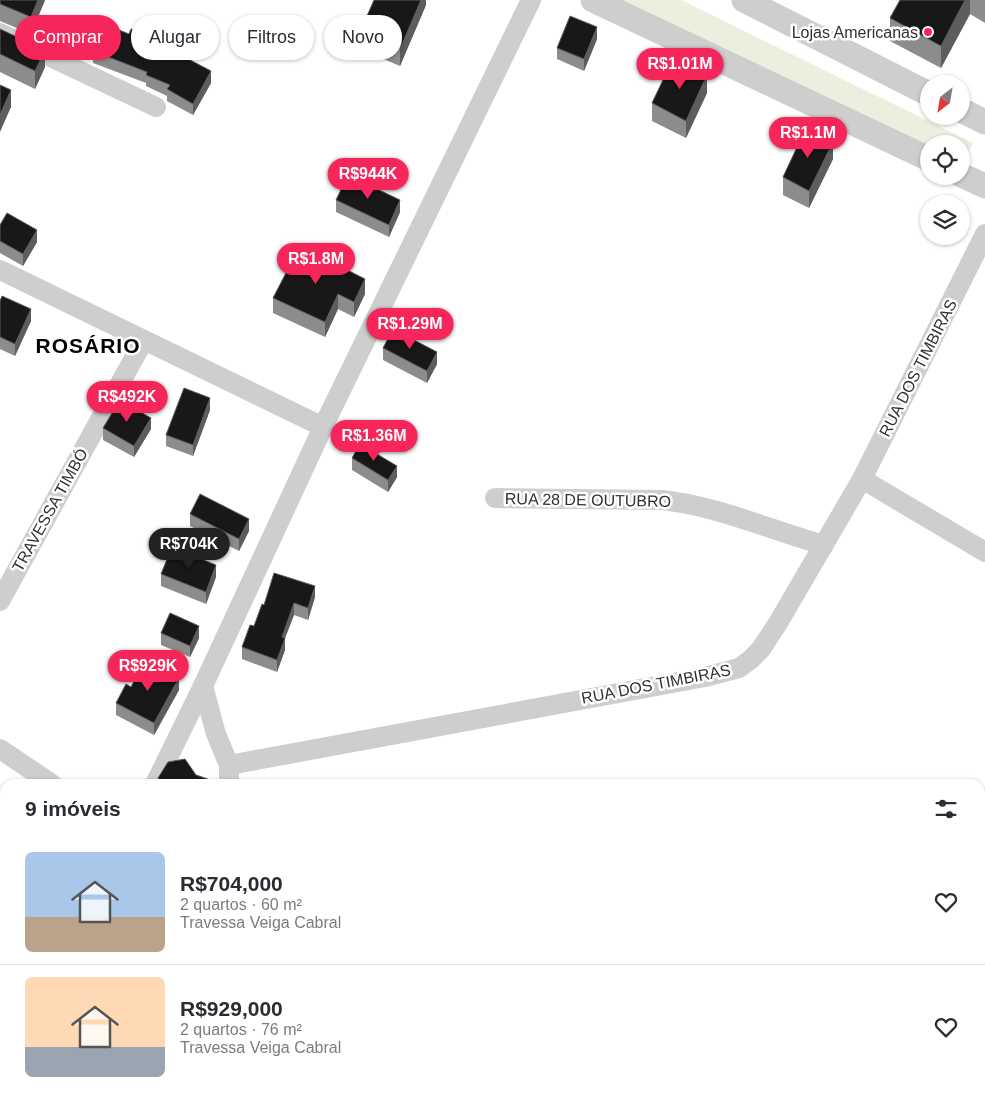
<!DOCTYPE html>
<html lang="pt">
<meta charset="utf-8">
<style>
body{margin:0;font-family:Helvetica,sans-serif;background:#f7f7f7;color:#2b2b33;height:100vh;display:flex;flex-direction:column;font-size:19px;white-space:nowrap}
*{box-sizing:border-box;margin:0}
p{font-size:16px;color:#7c7c81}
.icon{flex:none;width:28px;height:28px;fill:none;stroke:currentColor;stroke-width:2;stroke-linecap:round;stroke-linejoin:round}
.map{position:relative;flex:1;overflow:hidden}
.side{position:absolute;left:0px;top:779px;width:985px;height:321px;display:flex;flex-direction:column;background:#fff;border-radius:15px 15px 0 0;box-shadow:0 1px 4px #0004}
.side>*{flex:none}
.guide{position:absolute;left:15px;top:15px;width:500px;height:45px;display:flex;gap:10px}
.needle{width:32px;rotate:211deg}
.buttons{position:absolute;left:920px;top:75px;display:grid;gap:10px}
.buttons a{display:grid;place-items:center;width:50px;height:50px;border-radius:50%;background:#fff;box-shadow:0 1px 4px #0004;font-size:25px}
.price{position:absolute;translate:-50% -42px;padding:0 11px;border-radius:18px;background:#f6265a;color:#fff;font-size:16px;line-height:32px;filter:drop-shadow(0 1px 2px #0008)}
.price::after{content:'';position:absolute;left:50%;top:30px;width:15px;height:11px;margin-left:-8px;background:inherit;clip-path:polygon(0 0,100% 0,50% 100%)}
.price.current{background:#222;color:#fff}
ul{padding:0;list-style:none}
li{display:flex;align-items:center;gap:15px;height:125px;padding:0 25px}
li+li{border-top:1px solid #e1e1e2}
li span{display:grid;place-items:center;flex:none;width:140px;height:100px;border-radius:8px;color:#555}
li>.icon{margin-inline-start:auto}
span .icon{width:60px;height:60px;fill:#fffc;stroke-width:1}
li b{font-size:21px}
h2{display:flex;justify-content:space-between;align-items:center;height:60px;padding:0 25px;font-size:21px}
.pill{padding:0 18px;border-radius:22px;background:#fff;box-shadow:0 1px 4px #0004;font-size:18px;line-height:45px}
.pill.current{background:#f6265a;color:#fff}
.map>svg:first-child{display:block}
</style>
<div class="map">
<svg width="985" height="1099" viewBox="0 0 985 1099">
<rect width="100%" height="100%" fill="#fff"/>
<path fill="#eaefde" d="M 609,0 L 681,0 L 973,143 L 961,168 L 961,144 L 929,144 L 929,156 Z"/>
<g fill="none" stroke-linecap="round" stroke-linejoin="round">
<g stroke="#c9e8f0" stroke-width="34">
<path d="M 615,1095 L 629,1099"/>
<path d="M 154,1099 L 158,1095"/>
</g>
<g stroke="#cecece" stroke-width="20">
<path d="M 0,33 L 156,107"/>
<path d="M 0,270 L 323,427"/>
<path d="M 862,479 L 985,552"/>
<path d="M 495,498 L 662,500 C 718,506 770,530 824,545"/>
<path d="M 0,601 L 144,340"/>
<path d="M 203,686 L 216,734 L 229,765 L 229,784"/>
<path d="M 0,749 L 52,784"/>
<path d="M 229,765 L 705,677 L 739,668 L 750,660 L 761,649 L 778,623 L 862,479 L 985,234"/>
<path d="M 155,784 L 203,686 L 323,427 L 531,0"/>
<path d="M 980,893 L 985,895"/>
<path d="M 947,1095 L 957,1099"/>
<path d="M 238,1099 L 239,1095"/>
</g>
<g stroke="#cecece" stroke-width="25">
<path d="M 593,0 L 929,159"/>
<path d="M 744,0 L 929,94"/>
<path d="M 961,110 L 985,122"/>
<path d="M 961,175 L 985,186"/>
</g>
</g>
<g fill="#8c8c8c">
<path d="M 0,0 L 45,0 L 31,34 L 0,21 Z"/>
<path d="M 426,0 L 426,5 L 400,66 L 360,49 L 360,32 Z"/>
<path d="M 900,0 L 985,0 L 985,23 L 970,14 L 941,68 L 890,41 L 890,18 Z"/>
<path d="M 0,29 L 45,67 L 35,89 L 0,72 Z"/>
<path d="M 129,34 L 151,42 L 211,83 L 193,115 L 167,101 L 167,96 L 146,86 L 146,83 L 93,63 L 93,51 Z"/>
<path d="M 597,39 L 584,71 L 557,59 L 557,48 Z"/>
<path d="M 707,93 L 686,138 L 652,121 L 652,103 Z"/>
<path d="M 833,159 L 809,208 L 783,195 L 783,177 Z"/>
<path d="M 336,200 L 400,212 L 389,237 L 336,212 Z"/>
<path d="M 0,225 L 37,242 L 23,266 L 0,253 Z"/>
<path d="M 300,246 L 365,294 L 354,317 L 338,309 L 325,337 L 273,313 L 273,298 Z"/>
<path d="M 0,301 L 31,321 L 15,356 L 0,349 Z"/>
<path d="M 383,348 L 437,364 L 427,383 L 383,360 Z"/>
<path d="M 210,410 L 193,456 L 166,446 L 166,435 Z"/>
<path d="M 103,428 L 151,429 L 134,457 L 103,440 Z"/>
<path d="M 352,458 L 397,477 L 388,492 L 352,470 Z"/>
<path d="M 190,514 L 249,531 L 239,551 L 190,526 Z"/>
<path d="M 161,574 L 216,577 L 206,604 L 161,586 Z"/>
<path d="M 315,597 L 308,620 L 294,615 L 285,638 L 285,650 L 277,672 L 242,659 L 242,647 L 254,626 L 264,605 Z"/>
<path d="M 161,633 L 199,638 L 190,657 L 161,645 Z"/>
<path d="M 131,687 L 179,690 L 154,735 L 116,715 L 116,703 Z"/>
<path d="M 196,775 L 222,784 L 158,784 L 158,778 Z"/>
<path d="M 5,789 L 5,834 L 0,831 L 0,798 Z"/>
<path d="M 5,963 L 5,983 L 2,981 L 2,969 Z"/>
</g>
<g fill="#5d5d5d">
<path d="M 38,0 L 45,0 L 31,34 L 31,17 Z"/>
<path d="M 421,0 L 426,0 L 426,5 L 400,66 L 400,49 Z"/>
<path d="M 965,0 L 970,0 L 970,14 L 941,68 L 941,46 Z"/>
<path d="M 597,27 L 597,39 L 584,71 L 584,59 Z"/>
<path d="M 45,50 L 45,67 L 35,89 L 35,71 Z"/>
<path d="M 211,71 L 211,83 L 193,115 L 193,104 Z"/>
<path d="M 707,75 L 707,93 L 686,138 L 686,121 Z"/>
<path d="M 11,90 L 11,107 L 0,132 L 0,115 Z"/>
<path d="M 833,142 L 833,159 L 809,208 L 809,191 Z"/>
<path d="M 400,200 L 400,212 L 389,237 L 389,225 Z"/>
<path d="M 37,230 L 37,242 L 23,266 L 23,254 Z"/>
<path d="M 365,279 L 365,294 L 354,317 L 354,302 Z"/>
<path d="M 338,294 L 338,309 L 325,337 L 325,322 Z"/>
<path d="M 31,309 L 31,321 L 15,356 L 15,344 Z"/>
<path d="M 437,352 L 437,364 L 427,383 L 427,371 Z"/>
<path d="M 210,398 L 210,410 L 193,456 L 193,445 Z"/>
<path d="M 151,418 L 151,429 L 134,457 L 134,446 Z"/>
<path d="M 397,466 L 397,477 L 388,492 L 388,480 Z"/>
<path d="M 249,519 L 249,531 L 239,551 L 239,539 Z"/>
<path d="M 216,565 L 216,577 L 206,604 L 206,592 Z"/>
<path d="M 315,586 L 315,597 L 308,620 L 308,608 Z"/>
<path d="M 294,603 L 294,615 L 285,638 L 285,650 L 277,672 L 277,660 L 282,637 Z"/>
<path d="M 199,626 L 199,638 L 190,657 L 190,646 Z"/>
<path d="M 179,678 L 179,690 L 154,735 L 154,723 Z"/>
</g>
<g fill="#181818" stroke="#5d5d5d">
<path d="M 0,0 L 38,0 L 31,17 L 0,4 Z"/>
<path d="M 374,0 L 421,0 L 400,49 L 360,32 Z"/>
<path d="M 900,0 L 965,0 L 941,46 L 890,18 Z"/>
<path d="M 570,16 L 597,27 L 584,59 L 557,48 Z"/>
<path d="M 104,24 L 129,34 L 131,29 L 151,37 L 150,41 L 175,52 L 211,71 L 193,104 L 167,89 L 170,85 L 146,75 L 147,72 L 93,51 Z"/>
<path d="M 0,29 L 45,50 L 35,71 L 0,54 Z"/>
<path d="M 673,59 L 707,75 L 686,121 L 652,103 Z"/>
<path d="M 0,85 L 11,90 L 0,115 Z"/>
<path d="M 806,128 L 833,142 L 809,191 L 783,177 Z"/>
<path d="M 348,175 L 400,200 L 389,225 L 336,200 Z"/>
<path d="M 7,213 L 37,230 L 23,254 L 0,241 L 0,225 Z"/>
<path d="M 300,246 L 365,279 L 354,302 L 338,294 L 325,322 L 273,298 Z"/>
<path d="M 2,296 L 31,309 L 15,344 L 0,337 L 0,301 Z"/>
<path d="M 393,329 L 437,352 L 427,371 L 383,348 Z"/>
<path d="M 184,388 L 210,398 L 193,445 L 166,435 Z"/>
<path d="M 120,400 L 151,418 L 134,446 L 103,428 Z"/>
<path d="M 360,444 L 397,466 L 388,480 L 352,458 Z"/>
<path d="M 200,494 L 249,519 L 239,539 L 190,514 Z"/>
<path d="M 172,547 L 216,565 L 206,592 L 161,574 Z"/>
<path d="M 274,573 L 315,586 L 308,608 L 294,603 L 282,637 L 285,638 L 277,660 L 242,647 L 250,625 L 254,626 L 262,604 L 264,605 Z"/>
<path d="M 170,613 L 199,626 L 190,646 L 161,633 Z"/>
<path d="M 145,661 L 179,678 L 154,723 L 116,703 L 126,684 L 131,687 Z"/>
<path d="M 185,759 L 196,775 L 222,784 L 162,784 L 158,778 L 168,762 Z"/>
<path d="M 5,789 L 5,822 L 0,819 L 0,798 Z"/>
<path d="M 5,963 L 5,971 L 2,969 Z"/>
</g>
<circle fill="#f6265a" stroke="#fff" stroke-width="2" cx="928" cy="32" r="5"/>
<g text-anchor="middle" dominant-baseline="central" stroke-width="5" stroke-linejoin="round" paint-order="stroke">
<g font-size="16" fill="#313131" stroke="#fff" text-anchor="end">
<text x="918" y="32">Lojas Americanas</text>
</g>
<g font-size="16" fill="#313131" stroke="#fff">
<text transform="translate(918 368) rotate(-63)">RUA DOS TIMBIRAS</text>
<text transform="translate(588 500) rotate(1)">RUA 28 DE OUTUBRO</text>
<text transform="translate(50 510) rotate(-61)">TRAVESSA TIMBÓ</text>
<text transform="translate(656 684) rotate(-11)">RUA DOS TIMBIRAS</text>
</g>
<g font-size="21" font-weight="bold" letter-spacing="1" fill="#000" stroke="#fff">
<text x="88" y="345">ROSÁRIO</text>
</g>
</g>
</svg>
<div class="buttons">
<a><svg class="needle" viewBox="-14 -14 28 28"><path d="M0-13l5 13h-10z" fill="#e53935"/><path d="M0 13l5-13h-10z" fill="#7c7c81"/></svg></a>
<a><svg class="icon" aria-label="locate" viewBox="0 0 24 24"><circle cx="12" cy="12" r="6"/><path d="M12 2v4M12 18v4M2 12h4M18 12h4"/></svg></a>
<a><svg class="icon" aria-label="layers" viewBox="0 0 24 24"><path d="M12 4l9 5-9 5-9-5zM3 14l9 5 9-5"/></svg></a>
</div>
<b class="price" style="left:680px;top:90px">R$1.01M</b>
<b class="price" style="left:808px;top:159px">R$1.1M</b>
<b class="price" style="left:368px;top:200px">R$944K</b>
<b class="price" style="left:316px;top:285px">R$1.8M</b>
<b class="price" style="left:410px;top:350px">R$1.29M</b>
<b class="price" style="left:127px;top:423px">R$492K</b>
<b class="price" style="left:374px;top:462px">R$1.36M</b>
<b class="price current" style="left:189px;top:570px">R$704K</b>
<b class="price" style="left:148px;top:692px">R$929K</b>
<div class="guide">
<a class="pill current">Comprar</a>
<a class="pill">Alugar</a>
<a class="pill">Filtros</a>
<a class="pill">Novo</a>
</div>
<section class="side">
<h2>9 imóveis<svg class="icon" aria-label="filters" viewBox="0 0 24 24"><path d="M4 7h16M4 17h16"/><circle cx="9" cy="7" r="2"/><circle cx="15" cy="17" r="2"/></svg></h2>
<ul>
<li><span style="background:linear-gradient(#a9c7e8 65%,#b9a48a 0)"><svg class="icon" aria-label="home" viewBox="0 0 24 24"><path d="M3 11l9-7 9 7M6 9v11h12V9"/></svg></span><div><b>R$704,000</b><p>2 quartos · 60 m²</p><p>Travessa Veiga Cabral</p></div><svg class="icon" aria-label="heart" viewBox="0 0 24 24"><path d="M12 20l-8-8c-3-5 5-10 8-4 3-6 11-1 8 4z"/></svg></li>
<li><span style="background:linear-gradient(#ffd9b3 70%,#9aa5b1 0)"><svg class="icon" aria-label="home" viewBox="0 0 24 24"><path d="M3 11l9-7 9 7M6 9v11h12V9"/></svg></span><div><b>R$929,000</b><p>2 quartos · 76 m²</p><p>Travessa Veiga Cabral</p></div><svg class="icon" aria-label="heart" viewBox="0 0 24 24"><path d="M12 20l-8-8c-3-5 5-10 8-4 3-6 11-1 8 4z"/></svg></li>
</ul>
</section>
</div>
